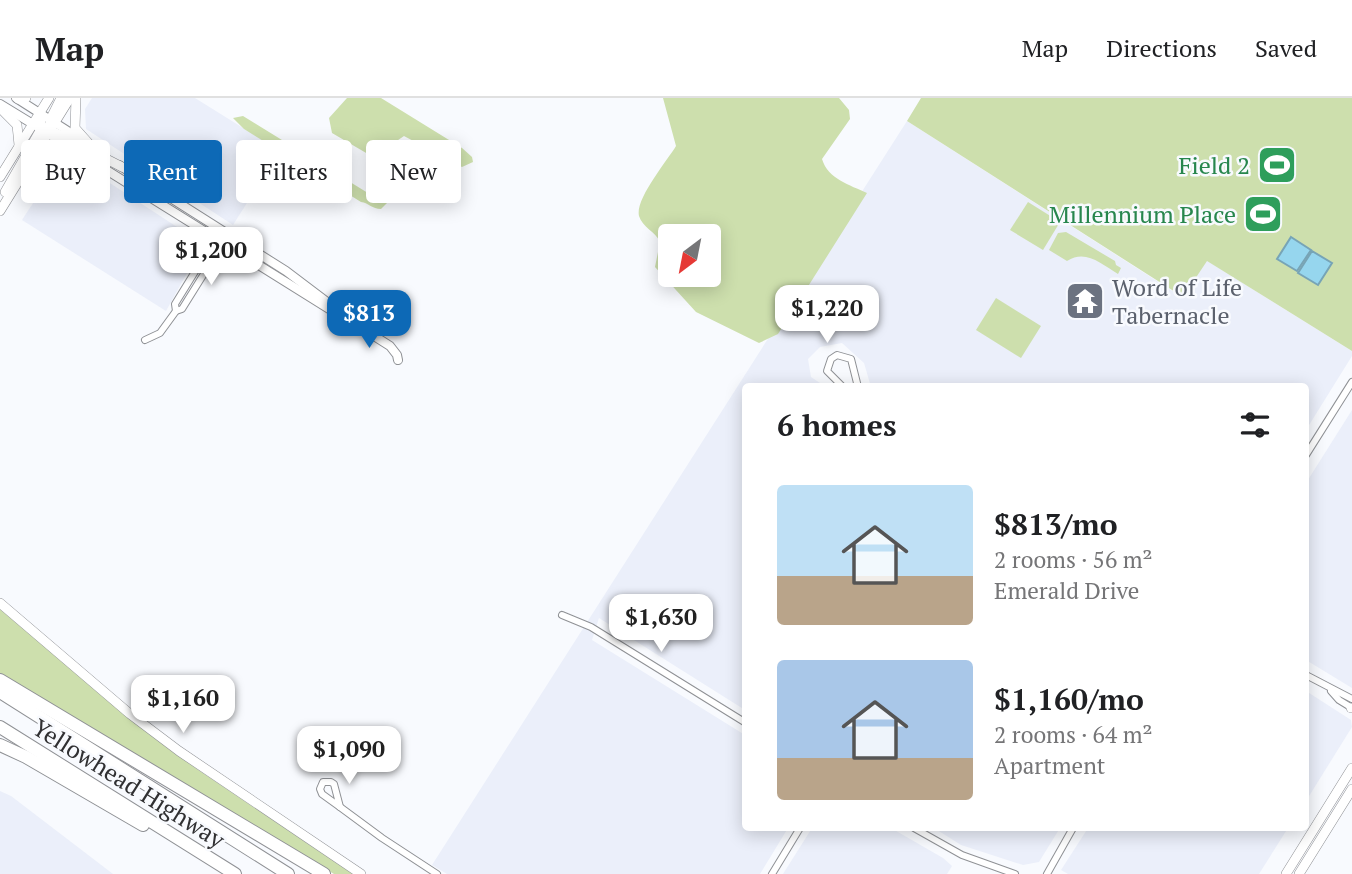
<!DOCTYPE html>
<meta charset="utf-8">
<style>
body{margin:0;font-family:"PT Serif",serif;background:#f2f2f2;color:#202124;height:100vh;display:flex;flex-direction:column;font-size:26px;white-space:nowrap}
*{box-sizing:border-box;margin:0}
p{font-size:23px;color:#757577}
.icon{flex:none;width:38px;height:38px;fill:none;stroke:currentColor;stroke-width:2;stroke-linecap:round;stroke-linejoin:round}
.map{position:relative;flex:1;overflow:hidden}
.panel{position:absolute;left:742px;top:285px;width:567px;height:448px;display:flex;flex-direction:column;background:#fff;border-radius:7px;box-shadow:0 4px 18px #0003}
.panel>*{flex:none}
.top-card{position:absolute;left:21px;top:42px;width:616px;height:63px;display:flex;gap:14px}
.needle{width:46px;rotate:212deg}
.controls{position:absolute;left:658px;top:126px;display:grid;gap:14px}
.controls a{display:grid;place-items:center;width:63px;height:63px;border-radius:7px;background:#fff;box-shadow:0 4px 18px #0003;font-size:35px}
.price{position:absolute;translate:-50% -60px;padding:0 16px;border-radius:14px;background:#fff;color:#222;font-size:23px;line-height:46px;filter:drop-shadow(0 2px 4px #0008)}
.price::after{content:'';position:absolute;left:50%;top:42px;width:21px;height:16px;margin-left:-10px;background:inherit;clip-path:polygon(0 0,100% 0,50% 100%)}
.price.selected{background:#0d69b6;color:#fff}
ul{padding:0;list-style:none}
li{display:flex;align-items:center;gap:21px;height:175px;padding:0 35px}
li span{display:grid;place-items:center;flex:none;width:196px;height:140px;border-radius:7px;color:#555}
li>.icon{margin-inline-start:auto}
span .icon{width:84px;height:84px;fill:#fffc;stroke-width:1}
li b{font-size:30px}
h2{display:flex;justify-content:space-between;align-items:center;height:84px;padding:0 35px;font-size:30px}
.chip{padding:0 24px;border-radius:7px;background:#fff;box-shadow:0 4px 18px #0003;font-size:24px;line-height:63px}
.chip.selected{background:#0d69b6;color:#fff}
header{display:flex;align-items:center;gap:42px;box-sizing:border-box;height:98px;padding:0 35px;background:#fff;border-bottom:2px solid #e0e0e0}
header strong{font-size:33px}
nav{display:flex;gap:38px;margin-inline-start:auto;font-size:24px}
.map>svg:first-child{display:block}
</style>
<header>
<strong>Map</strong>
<nav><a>Map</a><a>Directions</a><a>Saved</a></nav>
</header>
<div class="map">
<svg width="1352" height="776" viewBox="0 0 1352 776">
<rect width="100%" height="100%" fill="#f8fafe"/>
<g fill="#ebeffa">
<path d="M 92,0 L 195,0 L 280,53 L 233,127 L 86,31 L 85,11 Z"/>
<path d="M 907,23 L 1182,199 L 1206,162 L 1352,253 L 1352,258 L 1306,332 L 1306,289 L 871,289 L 864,265 L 842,245 L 820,249 L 808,261 L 811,279 L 826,289 L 746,289 L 745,612 L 599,520 L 592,542 L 745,637 L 746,730 L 788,730 L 760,776 L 447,776 L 432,767 Z"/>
<path d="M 70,59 L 203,146 L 166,213 L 22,122 L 61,62 Z"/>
<path d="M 1352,312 L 1352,590 L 1306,562 L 1306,385 Z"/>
<path d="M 1306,593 L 1351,622 L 1352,629 L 1306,703 Z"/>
<path d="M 0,693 L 11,698 L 113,776 L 0,776 Z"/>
<path d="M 812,730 L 891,730 L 943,760 L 952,768 L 947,776 L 783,776 Z"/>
<path d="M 934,730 L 1060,730 L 1039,764 L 1023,767 L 961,747 Z"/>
<path d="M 1088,730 L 1288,730 L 1259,776 L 1068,776 L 1061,772 Z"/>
</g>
<g fill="#cddfad" fill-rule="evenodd">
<path d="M 347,0 L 381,0 L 462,50 L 472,59 L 473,64 L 462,69 L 404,38 L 373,59 L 332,35 L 329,20 Z"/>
<path d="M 663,0 L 839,0 L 849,12 L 850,21 L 822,61 C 828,81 850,87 867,95 L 778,236 L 759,245 L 696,214 L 655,169 L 660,144 C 656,134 642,129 639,118 C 635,101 667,63 676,48 ZM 670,138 L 709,138 L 709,177 L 670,177 Z"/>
<path d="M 921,0 L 1352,0 L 1352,253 L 1207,163 L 1183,199 L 907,23 Z"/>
<path d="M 243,18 L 376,100 L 397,95 L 381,111 C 372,111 369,105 361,104 L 244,31 L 233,20 Z"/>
<path d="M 1028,104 L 1060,124 L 1043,152 L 1010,132 Z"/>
<path d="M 1066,134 L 1115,163 L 1116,167 L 1121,170 L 1118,176 C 1101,166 1086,151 1067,163 L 1049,152 L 1058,135 Z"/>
<path d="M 996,200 L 1041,228 L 1021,260 L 976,232 Z"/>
<path d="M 0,511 L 128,619 L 197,671 L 353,776 L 334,776 L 0,575 Z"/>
</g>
<g fill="#96d6ee" stroke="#77a4b6" stroke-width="2">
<path d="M 1291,139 L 1311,152 L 1297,173 L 1277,161 Z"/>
<path d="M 1312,153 L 1332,165 L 1318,187 L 1298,175 Z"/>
</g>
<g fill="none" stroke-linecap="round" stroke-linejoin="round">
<g stroke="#8f9195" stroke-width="8">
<g id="minor">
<path d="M 176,213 L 175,206 L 209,151 L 218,144 L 225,134"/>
<path d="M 145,242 L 160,235 L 176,213 L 182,211 L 217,155 L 218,144"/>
<path d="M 843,289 L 827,273 L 831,261 L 837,257 L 851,261 L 858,289"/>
<path d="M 1306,357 L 1352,284"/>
<path d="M 562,517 L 591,529 L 746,625"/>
<path d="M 1306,577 L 1352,601"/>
<path d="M 1331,593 L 1339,602 L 1352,610"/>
<path d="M 323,684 L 331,684 L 334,686 L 340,709 L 322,696 L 320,691 Z"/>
<path d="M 340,709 L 382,740 L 437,776"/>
<path d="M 914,730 L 962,757 L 1015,776"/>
<path d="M 772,776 L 800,730"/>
<path d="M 1047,776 L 1073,730"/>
</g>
</g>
<g stroke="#8f9195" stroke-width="10">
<g id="tertiary">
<path d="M 16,0 L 85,44"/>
<path d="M 0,6 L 36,28"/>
<path d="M 47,35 L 342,219"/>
<path d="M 119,67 L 286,173 L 360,229 L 390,248 L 397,257 L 398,262"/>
</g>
</g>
<g stroke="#8f9195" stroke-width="10">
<g id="secondary">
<path d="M 76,0 L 75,30 L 92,49"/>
<path d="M 18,1 L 26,0"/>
<path d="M 0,10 L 17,27 L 19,47"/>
<path d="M 33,25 L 48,31 L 122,69"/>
<path d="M 49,34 L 50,22 L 61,0"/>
<path d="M 26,76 L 53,55 L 73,52"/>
<path d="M 0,79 L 49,0"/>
<path d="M 5,94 L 41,31 L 40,15"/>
<path d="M 0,113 L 70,0"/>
<path d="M 0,505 L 130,616 L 179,653 L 361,776"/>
<path d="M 1351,610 L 1352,610"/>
<path d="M 1286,776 L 1352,670"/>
<path d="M 1299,776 L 1352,691"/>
</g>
</g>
<g stroke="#8f9195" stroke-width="14">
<g id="motorway">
<path d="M 0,582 L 324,776"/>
<path d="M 0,594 L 288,776"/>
<path d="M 0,629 L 235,776"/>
<path d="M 0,647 L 26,659 L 143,727"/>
</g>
</g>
<use href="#minor" stroke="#fff" stroke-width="6"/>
<use href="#tertiary" stroke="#fff" stroke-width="8"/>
<use href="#secondary" stroke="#fff" stroke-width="9"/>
<use href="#motorway" stroke="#fff" stroke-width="12"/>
</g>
<defs>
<g id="stadium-square" transform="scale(2.0125)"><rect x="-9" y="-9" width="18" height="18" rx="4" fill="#2e9e5b" stroke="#f8fafe"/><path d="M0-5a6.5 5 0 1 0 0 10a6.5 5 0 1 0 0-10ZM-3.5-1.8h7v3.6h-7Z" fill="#fff"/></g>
<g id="temple-square" transform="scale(2.0125)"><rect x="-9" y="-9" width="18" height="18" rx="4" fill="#6b7280" stroke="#f8fafe"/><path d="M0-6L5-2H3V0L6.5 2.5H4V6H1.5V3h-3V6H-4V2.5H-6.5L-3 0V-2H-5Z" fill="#fff"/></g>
</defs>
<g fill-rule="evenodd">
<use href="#stadium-square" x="1277" y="67"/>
<use href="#stadium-square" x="1263" y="116"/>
<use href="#temple-square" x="1085" y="203"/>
</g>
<g text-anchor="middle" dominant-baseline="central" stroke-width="5" stroke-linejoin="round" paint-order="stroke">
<g font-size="24" fill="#27864d" stroke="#f8fafe" text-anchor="end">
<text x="1250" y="67">Field 2</text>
<text x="1236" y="116">Millennium Place</text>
</g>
<g font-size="24" fill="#5b616d" stroke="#f8fafe" text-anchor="start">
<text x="1112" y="189">Word of Life<tspan x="1112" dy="28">Tabernacle</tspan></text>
</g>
<g font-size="24" fill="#303032" stroke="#f8fafe">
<text transform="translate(129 685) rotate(32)">Yellowhead Highway</text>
</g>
</g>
</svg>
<div class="controls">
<a><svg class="needle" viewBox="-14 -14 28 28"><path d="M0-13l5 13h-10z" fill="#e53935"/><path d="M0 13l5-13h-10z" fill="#757577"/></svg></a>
</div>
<b class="price" style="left:211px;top:189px">$1,200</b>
<b class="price" style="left:827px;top:247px">$1,220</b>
<b class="price selected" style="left:369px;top:252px">$813</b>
<b class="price" style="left:661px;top:556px">$1,630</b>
<b class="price" style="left:183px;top:637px">$1,160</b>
<b class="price" style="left:349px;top:688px">$1,090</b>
<div class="top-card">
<a class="chip">Buy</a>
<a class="chip selected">Rent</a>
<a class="chip">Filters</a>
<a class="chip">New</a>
</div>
<section class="panel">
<h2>6 homes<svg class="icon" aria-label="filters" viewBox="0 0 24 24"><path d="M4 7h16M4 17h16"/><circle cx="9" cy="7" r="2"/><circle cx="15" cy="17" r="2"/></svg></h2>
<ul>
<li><span style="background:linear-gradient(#bfe0f5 65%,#b9a48a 0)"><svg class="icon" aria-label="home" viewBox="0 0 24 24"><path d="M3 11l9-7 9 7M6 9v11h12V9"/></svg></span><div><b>$813/mo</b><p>2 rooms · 56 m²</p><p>Emerald Drive</p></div></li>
<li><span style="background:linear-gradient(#a9c7e8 70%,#b9a48a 0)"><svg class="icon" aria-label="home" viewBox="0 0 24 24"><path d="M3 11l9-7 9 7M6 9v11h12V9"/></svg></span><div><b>$1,160/mo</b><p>2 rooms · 64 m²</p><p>Apartment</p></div></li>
</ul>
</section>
</div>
